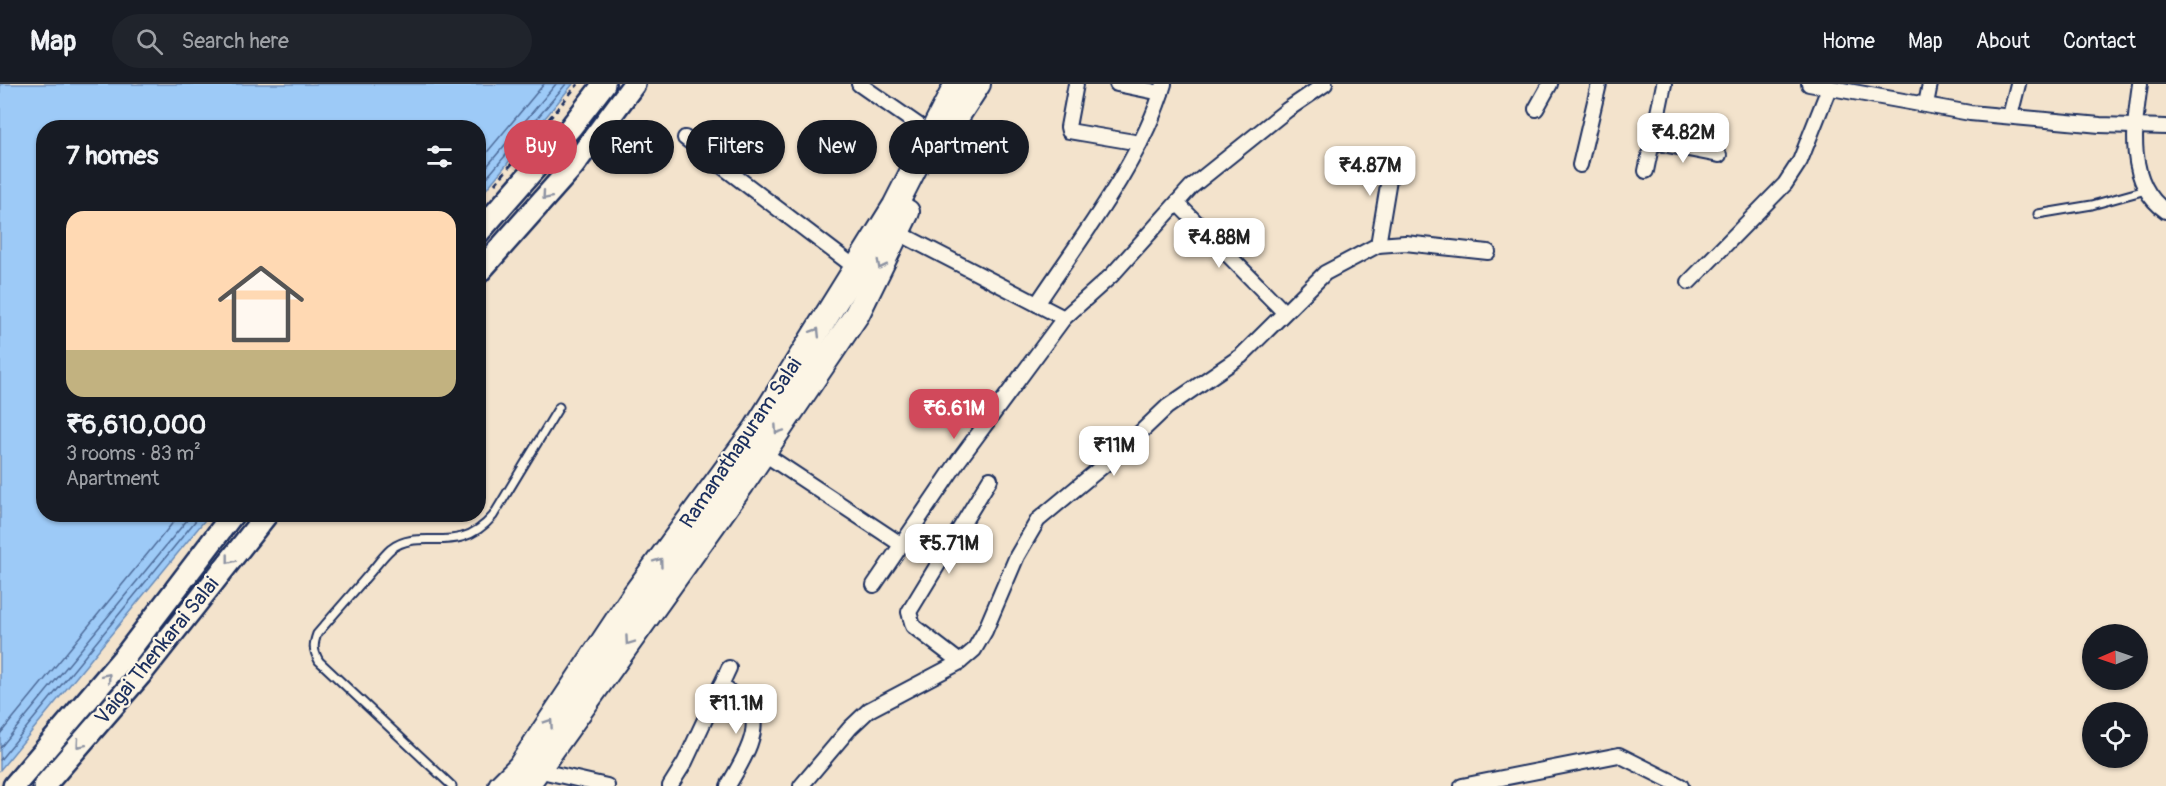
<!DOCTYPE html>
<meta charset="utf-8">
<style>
body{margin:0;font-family:Pangolin,sans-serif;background:#20242c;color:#f1f3f6;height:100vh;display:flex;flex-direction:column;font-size:22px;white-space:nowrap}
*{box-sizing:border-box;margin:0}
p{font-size:20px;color:#9ea1a6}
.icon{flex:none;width:33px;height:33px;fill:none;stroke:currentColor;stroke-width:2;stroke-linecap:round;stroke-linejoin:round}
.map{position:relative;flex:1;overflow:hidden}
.panel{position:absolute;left:36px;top:36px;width:450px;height:402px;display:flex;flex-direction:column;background:#171b24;border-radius:24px;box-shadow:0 2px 4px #0004}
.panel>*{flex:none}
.banner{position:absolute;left:504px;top:36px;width:570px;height:54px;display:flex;gap:12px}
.needle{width:39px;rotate:268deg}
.tools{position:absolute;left:2082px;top:540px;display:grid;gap:12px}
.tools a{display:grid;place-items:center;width:66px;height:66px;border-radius:50%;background:#171b24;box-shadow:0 2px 4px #0004;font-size:30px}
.price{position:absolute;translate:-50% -51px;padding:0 14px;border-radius:12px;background:#fff;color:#222;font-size:20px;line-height:39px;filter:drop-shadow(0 2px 3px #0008)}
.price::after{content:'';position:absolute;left:50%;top:36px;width:18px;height:14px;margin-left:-9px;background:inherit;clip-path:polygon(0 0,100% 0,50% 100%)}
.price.current{background:#d1495b;color:#fff}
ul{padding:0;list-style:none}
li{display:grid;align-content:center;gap:12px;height:318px;padding:0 30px}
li+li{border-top:2px solid #363941}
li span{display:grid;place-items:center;height:186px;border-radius:18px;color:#555}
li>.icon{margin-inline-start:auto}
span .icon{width:108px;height:108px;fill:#fffc;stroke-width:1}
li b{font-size:26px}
h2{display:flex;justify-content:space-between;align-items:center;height:72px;padding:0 30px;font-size:26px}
.chip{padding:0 21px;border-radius:27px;background:#171b24;box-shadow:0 2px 4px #0004;font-size:21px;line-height:54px}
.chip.current{background:#d1495b;color:#fff}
header{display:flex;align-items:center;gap:36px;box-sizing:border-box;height:84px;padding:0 30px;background:#171b24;border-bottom:2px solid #363941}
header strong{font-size:28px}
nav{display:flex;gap:33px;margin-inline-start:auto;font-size:21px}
.search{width:420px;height:54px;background:#20242c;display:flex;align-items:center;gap:15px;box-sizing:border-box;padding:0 21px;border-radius:33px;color:#9ea1a6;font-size:22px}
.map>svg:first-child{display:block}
</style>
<header>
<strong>Map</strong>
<div class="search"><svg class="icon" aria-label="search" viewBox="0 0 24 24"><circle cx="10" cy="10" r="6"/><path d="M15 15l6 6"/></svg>Search here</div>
<nav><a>Home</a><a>Map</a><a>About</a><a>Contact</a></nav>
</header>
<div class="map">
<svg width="2166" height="702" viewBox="0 0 2166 702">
<rect width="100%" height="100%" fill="#f3e3cc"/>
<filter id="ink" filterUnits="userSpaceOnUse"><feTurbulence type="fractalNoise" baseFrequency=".0167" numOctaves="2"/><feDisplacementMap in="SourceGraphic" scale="12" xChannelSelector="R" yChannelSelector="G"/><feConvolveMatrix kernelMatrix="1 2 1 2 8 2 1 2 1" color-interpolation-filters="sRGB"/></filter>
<g filter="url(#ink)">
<path fill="#9dcaf7" stroke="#698cba" stroke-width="1.5" d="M 0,0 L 573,0 L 479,114 L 478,44 L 44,44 L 44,430 L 209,431 L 0,686 Z"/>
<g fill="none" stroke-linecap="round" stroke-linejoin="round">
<g stroke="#4f6d9b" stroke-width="1.5">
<path d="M 478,79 L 544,0"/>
<path d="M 478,93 L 556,0"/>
<path d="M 478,104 L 566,0"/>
<path d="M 0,650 L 180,430"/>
<path d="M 0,664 L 192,430"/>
<path d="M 0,676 L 201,430"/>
</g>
<g stroke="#1b2f5e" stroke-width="11">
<g id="lane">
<path d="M 2038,130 L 2092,121 L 2146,106"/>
<path d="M 452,702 L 319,577 C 313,566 313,561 317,550 C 334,530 352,510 369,490 C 376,482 383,472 391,465 C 421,442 457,474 493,432 L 559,323"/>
</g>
</g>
<g stroke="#1b2f5e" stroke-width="18">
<g id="street">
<path d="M 859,0 L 931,50"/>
<path d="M 1076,0 L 1068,43 L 1069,47 L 1140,59"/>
<path d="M 1117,0 L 1161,9"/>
<path d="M 1809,0 L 1970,29 L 2100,41 L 2166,43"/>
<path d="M 2140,0 C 2134,42 2126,100 2166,127"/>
<path d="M 1926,20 L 1930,0"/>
<path d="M 1536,25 L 1550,0"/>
<path d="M 2010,32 L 2018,0"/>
<path d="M 685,54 L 856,184"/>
<path d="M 1652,58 L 1719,71"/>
<path d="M 1580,81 L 1599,0"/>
<path d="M 1646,87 L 1664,0"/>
<path d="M 1177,119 L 1284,228"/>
<path d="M 897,148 L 1064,234 L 1112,191 L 1191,103 L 1287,26 L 1325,0"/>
<path d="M 1378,161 L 1393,71"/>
<path d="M 1689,198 L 1785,100 L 1800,77 L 1829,4"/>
<path d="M 1037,220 C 1082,152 1141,78 1164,0"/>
<path d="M 763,369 L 902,461"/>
<path d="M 874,501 L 959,376 L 1064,234"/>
<path d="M 960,578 L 913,542 L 909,528 L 990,395"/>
<path d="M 721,601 C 730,609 744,617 750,627 C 763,647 738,684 728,702"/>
<path d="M 537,686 L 607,702"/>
<path d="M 670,702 L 685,678 L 729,584"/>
<path d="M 801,702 L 850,644 L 869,626 L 960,578 L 974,566 L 985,547 L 1017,472 L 1038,436 L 1122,366 L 1167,323 L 1241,272 L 1325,189 L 1378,161 L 1405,159 L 1488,168"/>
<path d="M 1462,702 L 1619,671 L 1681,702"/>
</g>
</g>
<g stroke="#1b2f5e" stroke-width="26">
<g id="primary">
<path d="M 478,149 L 571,43 L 604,0"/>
<path d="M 478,189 L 573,82 L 634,0"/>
<path d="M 14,702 L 125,572 L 233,430"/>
<path d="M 44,702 L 140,591 L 267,430"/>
</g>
</g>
<g stroke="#1b2f5e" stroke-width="28">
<g id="highway">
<path d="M 950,43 L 978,0"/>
<path d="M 501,702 L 520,683 L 635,510 L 756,345 L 895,122 L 957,0"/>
<path d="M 526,702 L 742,400 L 857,230 L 907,128"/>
</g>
</g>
<path stroke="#1b2f5e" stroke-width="3" stroke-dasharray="6 4.5" stroke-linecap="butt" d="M 495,100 L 578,0"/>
<use href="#lane" stroke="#fcf5e5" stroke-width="7"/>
<use href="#street" stroke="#fcf5e5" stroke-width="14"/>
<use href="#primary" stroke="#fcf5e5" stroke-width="21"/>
<use href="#highway" stroke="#fcf5e5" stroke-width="24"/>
</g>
<defs><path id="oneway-chevron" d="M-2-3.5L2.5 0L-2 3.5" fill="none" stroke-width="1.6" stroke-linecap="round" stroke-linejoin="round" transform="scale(1.5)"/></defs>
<g stroke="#8c92a2">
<use href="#oneway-chevron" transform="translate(546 112) rotate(131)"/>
<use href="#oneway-chevron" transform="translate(881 181) rotate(117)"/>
<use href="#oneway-chevron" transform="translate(816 248) rotate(-58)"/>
<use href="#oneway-chevron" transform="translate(778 346) rotate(124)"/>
<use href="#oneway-chevron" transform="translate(230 476) rotate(128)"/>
<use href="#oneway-chevron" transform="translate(659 478) rotate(-54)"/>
<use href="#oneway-chevron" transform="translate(629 557) rotate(125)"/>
<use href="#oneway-chevron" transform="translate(107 593) rotate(-50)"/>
<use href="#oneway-chevron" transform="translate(549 639) rotate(-56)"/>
<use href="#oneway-chevron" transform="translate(80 660) rotate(131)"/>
</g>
</g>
<g text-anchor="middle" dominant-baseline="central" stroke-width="4.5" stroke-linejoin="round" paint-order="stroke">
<g font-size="21" fill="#1b2f5e" stroke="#fcf5e5">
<text transform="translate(741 359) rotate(-56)">Ramanathapuram Salai</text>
<text transform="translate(157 567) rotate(-51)">Vaigai Thenkarai Salai</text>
</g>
</g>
</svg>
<div class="tools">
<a><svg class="needle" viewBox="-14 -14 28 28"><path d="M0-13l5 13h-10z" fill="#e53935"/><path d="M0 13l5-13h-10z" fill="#9ea1a6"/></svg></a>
<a><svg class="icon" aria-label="locate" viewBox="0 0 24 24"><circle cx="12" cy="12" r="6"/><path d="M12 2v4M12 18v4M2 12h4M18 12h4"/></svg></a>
</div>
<b class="price" style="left:1683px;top:80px">₹4.82M</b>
<b class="price" style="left:1370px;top:113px">₹4.87M</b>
<b class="price" style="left:1219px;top:185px">₹4.88M</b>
<b class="price current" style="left:954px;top:356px">₹6.61M</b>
<b class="price" style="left:1114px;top:393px">₹11M</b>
<b class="price" style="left:949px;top:491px">₹5.71M</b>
<b class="price" style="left:736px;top:651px">₹11.1M</b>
<div class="banner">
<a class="chip current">Buy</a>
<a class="chip">Rent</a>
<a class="chip">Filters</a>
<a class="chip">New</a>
<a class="chip">Apartment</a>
</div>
<section class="panel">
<h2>7 homes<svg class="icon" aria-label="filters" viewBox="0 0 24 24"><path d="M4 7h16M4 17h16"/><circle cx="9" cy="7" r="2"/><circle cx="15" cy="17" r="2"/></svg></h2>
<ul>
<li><span style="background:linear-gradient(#ffd9b3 75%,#c2b280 0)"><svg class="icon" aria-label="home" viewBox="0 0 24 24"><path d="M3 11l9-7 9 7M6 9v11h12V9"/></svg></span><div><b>₹6,610,000</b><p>3 rooms · 83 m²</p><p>Apartment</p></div></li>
</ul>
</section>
</div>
